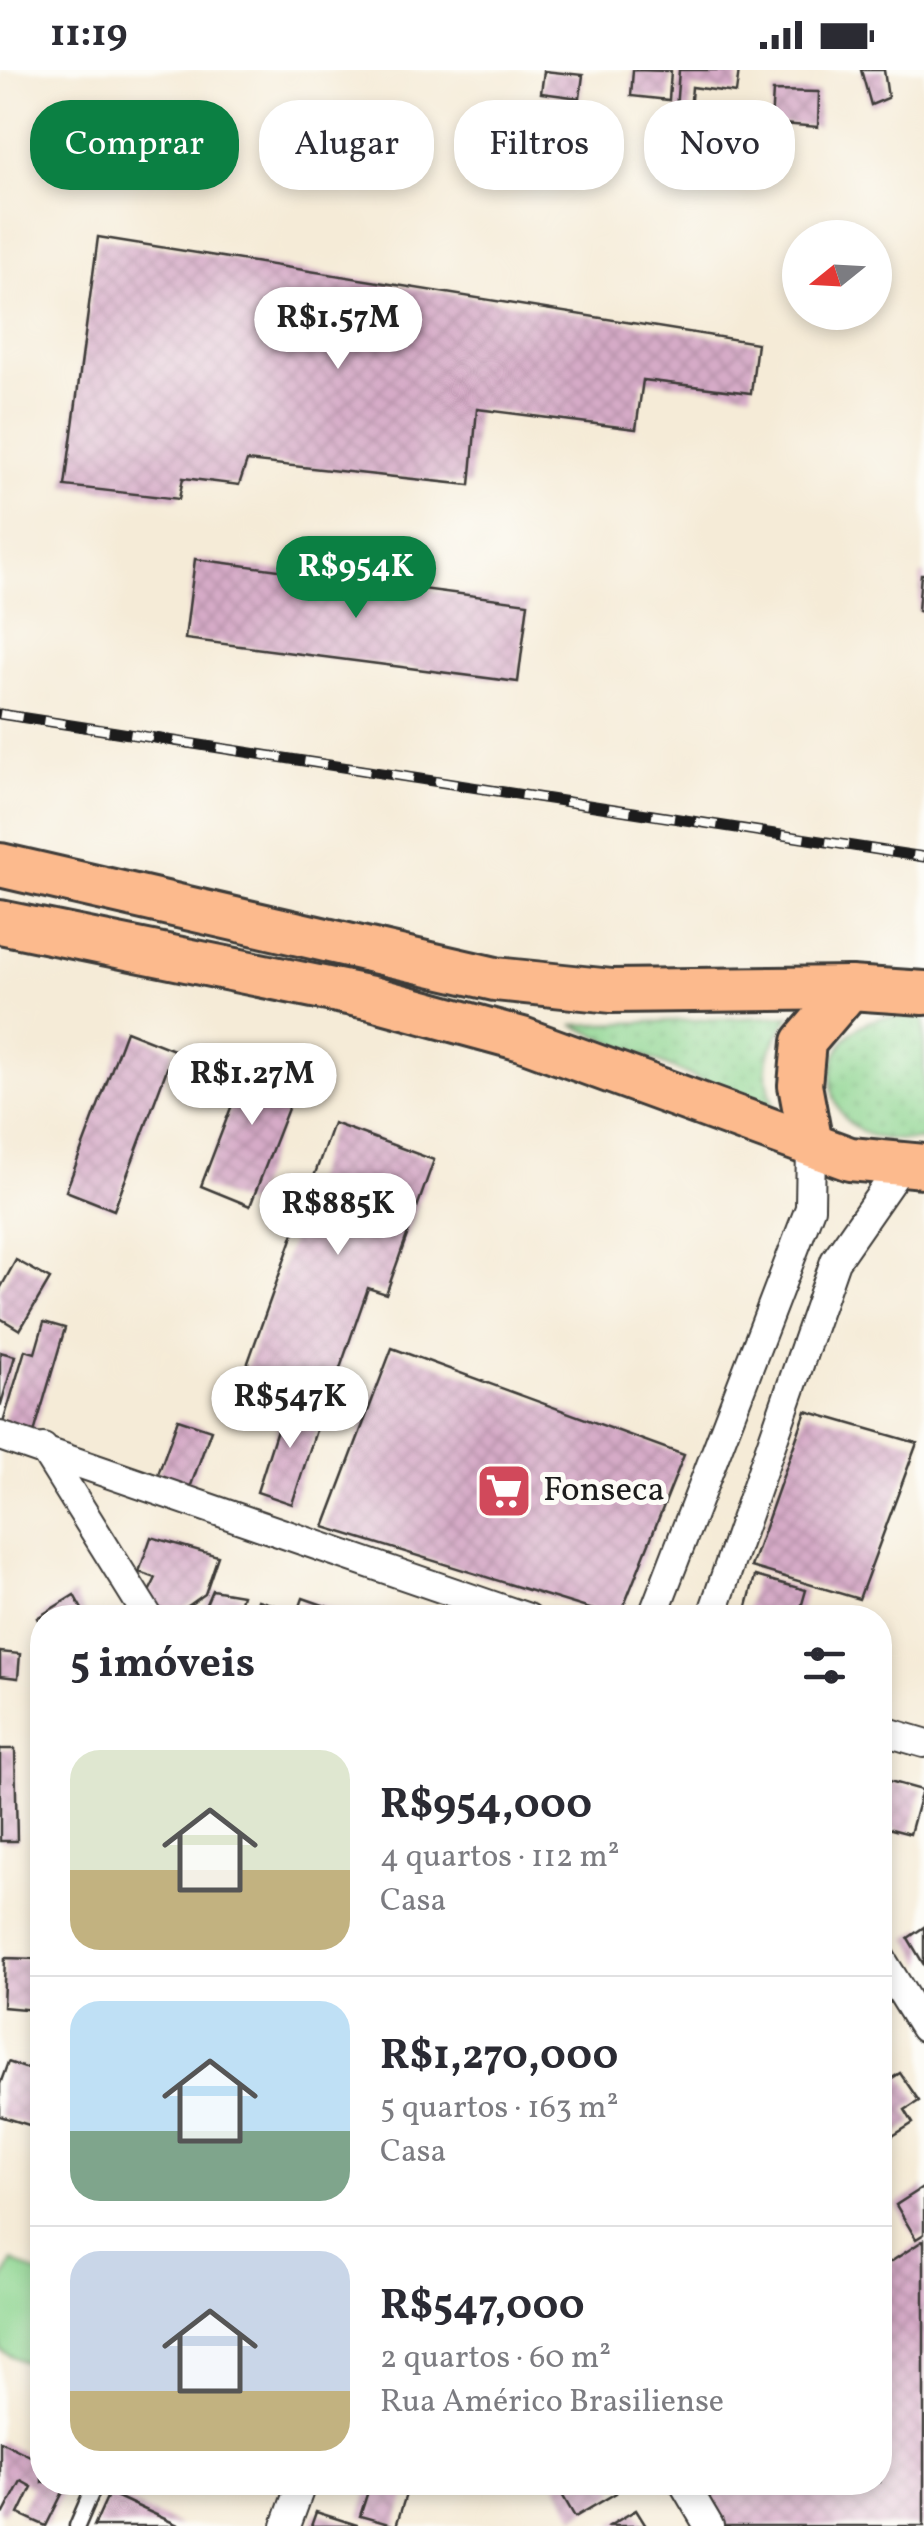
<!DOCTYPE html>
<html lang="pt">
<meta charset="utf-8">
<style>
body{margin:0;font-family:Vollkorn,serif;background:#f7f7f7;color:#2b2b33;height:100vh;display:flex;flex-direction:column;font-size:38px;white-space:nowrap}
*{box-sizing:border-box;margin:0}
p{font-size:32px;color:#7c7c81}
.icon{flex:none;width:55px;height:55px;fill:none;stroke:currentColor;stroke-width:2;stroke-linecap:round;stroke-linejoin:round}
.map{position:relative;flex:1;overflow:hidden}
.side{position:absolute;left:30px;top:1535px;width:862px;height:890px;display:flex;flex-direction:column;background:#fff;border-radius:40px;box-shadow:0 5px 15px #0003}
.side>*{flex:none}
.hud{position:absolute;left:30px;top:30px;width:865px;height:90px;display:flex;gap:20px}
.needle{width:65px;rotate:252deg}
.buttons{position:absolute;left:782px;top:150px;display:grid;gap:20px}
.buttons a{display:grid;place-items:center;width:110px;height:110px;border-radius:50%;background:#fff;box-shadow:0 5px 15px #0003;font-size:50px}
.price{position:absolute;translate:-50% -85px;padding:0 22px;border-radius:35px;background:#fff;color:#222;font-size:32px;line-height:65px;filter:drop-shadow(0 2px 5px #0008)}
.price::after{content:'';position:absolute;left:50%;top:60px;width:30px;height:22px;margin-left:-15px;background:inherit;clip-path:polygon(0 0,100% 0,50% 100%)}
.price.active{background:#0b8043;color:#fff}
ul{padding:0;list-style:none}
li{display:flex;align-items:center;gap:30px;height:250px;padding:0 40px}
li+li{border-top:2px solid #e1e1e2}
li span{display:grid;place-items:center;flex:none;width:280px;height:200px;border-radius:30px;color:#555}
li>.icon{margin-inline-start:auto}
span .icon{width:120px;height:120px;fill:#fffc;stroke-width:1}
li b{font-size:42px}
h2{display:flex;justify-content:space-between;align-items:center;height:120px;padding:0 40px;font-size:42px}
.tag{padding:0 35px;border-radius:40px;background:#fff;box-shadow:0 5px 15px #0003;font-size:35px;line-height:90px}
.tag.active{background:#0b8043;color:#fff}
.status{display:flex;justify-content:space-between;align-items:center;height:70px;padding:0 50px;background:#fff;direction:ltr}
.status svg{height:28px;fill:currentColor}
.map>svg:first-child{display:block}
</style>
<div class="status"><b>11:19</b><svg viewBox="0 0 49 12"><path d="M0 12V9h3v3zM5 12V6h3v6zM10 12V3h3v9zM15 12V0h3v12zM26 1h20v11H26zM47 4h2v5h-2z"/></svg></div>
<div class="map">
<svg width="924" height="2456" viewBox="0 0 924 2456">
<defs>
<pattern id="park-dots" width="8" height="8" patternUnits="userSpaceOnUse" patternTransform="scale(2.5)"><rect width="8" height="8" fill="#8cd48f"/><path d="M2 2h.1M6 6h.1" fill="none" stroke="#78b57b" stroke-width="1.8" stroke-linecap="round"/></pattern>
<pattern id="building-cross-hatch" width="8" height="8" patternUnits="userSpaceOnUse" patternTransform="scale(2.5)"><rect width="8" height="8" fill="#d6abc7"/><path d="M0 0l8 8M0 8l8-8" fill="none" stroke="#b793aa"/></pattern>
</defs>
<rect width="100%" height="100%" fill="#fdfcf7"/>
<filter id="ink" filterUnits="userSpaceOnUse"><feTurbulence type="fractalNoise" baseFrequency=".01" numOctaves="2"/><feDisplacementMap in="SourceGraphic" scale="20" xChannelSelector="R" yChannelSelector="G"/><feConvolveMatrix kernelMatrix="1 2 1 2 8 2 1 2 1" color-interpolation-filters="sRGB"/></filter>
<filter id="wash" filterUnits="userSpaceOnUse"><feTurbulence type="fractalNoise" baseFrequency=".0048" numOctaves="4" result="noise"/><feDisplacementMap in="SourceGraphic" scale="40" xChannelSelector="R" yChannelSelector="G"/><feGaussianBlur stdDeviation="2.25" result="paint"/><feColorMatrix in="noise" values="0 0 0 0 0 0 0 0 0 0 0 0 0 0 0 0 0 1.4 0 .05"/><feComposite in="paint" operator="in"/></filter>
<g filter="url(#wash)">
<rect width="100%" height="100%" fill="#f5ebd7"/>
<g fill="url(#park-dots)" stroke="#547856" stroke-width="2.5">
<path d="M 790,946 C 763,986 762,995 775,1042 L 573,955 Z"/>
<path d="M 924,948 L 924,1070 C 903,1070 882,1072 863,1062 C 814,1038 825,961 877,949 C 892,945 909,948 924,948 Z"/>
</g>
<path fill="#8cd48f" stroke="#547856" stroke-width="2.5" d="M 13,2191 L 42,2206 L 42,2301 L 0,2280 L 0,2216 Z"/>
<g id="blocks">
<g fill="url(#building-cross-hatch)">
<path d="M 633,0 L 671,1 L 669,30 L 631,26 Z"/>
<path d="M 679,0 L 739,0 L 736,23 L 692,17 L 690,42 L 676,40 Z"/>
<path d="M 861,0 L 884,0 L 888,28 L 871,35 Z"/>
<path d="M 544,1 L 583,5 L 580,28 L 541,23 Z"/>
<path d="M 773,21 L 819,22 L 818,57 L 771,53 Z"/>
<path d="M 98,167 L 757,273 L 751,323 L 643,310 L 636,359 L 477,339 L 470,415 L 247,391 L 239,415 L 183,408 L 179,429 L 65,416 Z"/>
<path d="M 195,489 L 528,533 L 518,612 L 185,569 Z"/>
<path d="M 921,504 L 924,504 L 924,542 L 918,541 Z"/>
<path d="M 126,961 L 174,980 L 114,1140 L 66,1121 Z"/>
<path d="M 253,980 L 303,1000 L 250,1136 L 201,1116 Z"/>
<path d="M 333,1053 L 434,1090 L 386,1224 L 368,1218 L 329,1330 L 245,1301 Z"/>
<path d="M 16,1190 L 50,1209 L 20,1260 L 0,1248 L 0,1219 Z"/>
<path d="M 44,1252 L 65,1258 L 34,1363 L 3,1353 L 25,1280 L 35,1283 Z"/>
<path d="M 392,1278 L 684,1385 L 619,1548 L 324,1457 Z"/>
<path d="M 0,1282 L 15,1286 L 1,1334 L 0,1333 Z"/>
<path d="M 287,1328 L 323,1339 L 292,1434 L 257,1422 Z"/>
<path d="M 806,1341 L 917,1373 L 859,1529 L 751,1497 Z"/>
<path d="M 178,1349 L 211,1360 L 189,1421 L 156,1410 Z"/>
<path d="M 151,1467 L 218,1486 L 205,1524 L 171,1548 L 161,1548 L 148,1524 L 156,1508 L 139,1502 Z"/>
<path d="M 755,1506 L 806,1520 L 798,1548 L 744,1548 Z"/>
<path d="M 212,1520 L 242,1525 L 235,1548 L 200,1548 Z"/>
<path d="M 74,1525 L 87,1548 L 42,1548 L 42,1557 L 37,1548 Z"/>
<path d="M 303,1528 L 357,1547 L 357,1548 L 296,1548 Z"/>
<path d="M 258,1530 L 290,1540 L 288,1548 L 253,1548 Z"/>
<path d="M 0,1582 L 20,1584 L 18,1608 L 0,1606 Z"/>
<path d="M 0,1679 L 15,1679 L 17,1771 L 0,1771 Z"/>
<path d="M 886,1710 L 922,1720 L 910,1764 L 880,1756 Z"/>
<path d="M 924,1857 L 924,1895 L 908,1868 Z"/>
<path d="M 5,1888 L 38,1889 L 35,1940 L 3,1937 Z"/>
<path d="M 8,1992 L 42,2004 L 42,2059 L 0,2046 L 0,2014 Z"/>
<path d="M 900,2003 L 919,2031 L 905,2040 L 913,2053 L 880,2074 L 880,2016 Z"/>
<path d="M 924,2117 L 924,2164 L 916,2169 L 896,2135 Z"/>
<path d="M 924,2170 L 924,2456 L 721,2456 L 704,2430 L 713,2424 L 705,2412 L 880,2412 L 880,2199 Z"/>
<path d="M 0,2371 L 42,2392 L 42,2412 L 68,2412 L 46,2456 L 19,2444 L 32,2417 L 21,2411 L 4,2443 L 0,2440 Z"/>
<path d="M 371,2412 L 407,2421 L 396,2456 L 360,2446 Z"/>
<path d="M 560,2412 L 610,2412 L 616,2423 L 575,2447 L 556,2414 Z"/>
<path d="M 109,2423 L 180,2456 L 94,2456 Z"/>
<path d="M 636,2440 L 646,2456 L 609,2456 Z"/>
<path d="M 316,2442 L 357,2455 L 357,2456 L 311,2456 Z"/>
</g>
</g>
</g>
<g filter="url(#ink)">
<use href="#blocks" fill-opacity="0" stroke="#3d3b38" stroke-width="2.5"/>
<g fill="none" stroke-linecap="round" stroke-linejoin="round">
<g stroke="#3d3b38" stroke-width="19">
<path id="lane" d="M 77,2456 L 96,2412"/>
</g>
<g stroke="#3d3b38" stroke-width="32">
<g id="street">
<path d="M 0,1366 L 528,1548"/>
<path d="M 43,1378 L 149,1548"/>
<path d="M 652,1548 L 810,1138 L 811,1074"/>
<path d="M 711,1548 L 835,1191 L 901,1096"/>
<path d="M 880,1660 L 924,1673"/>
<path d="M 880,1887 L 924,1958"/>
<path d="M 683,2412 L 709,2456"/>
<path d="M 286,2456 L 302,2412"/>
</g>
</g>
<g stroke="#3d3b38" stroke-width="48">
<g id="primary">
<path d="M 0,795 L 495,909 L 612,921 L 850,918 L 924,923"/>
<path d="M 0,852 L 372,928 L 522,969 L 850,1089 L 924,1096"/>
<path d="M 811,1074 L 800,1015 L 804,972 L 850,918"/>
</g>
</g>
<use href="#lane" stroke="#fff" stroke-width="14"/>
<use href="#street" stroke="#fff" stroke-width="28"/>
<use href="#primary" stroke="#fcba8d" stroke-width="42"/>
<g stroke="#1c1c1c" stroke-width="11">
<path id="rail" d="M 0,644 L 924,787"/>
</g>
<use href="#rail" stroke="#fdfcf7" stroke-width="8" stroke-dasharray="22" stroke-linecap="butt"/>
</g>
</g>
<defs>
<g id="supermarket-square" transform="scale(2.875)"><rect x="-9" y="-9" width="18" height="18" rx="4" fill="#d1495b" stroke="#fdfcf7"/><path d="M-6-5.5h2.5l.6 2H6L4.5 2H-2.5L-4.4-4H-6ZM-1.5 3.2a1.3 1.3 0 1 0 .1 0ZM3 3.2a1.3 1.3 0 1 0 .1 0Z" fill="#fff"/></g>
</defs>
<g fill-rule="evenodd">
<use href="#supermarket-square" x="504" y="1421"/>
</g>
<g text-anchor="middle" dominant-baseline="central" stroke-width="10" stroke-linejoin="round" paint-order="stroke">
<g font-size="35" fill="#1c1c1c" stroke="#fdfcf7" text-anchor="start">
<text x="543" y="1421">Fonseca</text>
</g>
</g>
</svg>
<div class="buttons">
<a><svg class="needle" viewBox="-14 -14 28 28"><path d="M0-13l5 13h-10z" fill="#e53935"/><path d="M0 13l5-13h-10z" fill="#7c7c81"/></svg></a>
</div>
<b class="price" style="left:338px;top:302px">R$1.57M</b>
<b class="price active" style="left:356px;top:551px">R$954K</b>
<b class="price" style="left:252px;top:1058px">R$1.27M</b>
<b class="price" style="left:338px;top:1188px">R$885K</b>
<b class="price" style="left:290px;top:1381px">R$547K</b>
<div class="hud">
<a class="tag active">Comprar</a>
<a class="tag">Alugar</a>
<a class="tag">Filtros</a>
<a class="tag">Novo</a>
</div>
<section class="side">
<h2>5 imóveis<svg class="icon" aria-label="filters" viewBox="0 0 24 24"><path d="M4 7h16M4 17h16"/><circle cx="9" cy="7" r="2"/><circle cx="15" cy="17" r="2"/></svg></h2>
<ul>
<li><span style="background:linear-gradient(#dfe7d0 60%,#c2b280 0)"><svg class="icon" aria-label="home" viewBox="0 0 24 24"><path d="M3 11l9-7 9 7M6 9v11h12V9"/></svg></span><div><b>R$954,000</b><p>4 quartos · 112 m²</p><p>Casa</p></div></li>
<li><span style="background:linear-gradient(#bfe0f5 65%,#7fa58c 0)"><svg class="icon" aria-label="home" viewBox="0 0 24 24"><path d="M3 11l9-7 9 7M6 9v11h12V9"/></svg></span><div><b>R$1,270,000</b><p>5 quartos · 163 m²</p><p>Casa</p></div></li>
<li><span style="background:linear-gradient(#c9d6e8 70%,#c2b280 0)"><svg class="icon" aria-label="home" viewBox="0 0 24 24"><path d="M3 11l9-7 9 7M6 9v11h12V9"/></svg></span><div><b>R$547,000</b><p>2 quartos · 60 m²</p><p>Rua Américo Brasiliense</p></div></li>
</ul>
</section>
</div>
